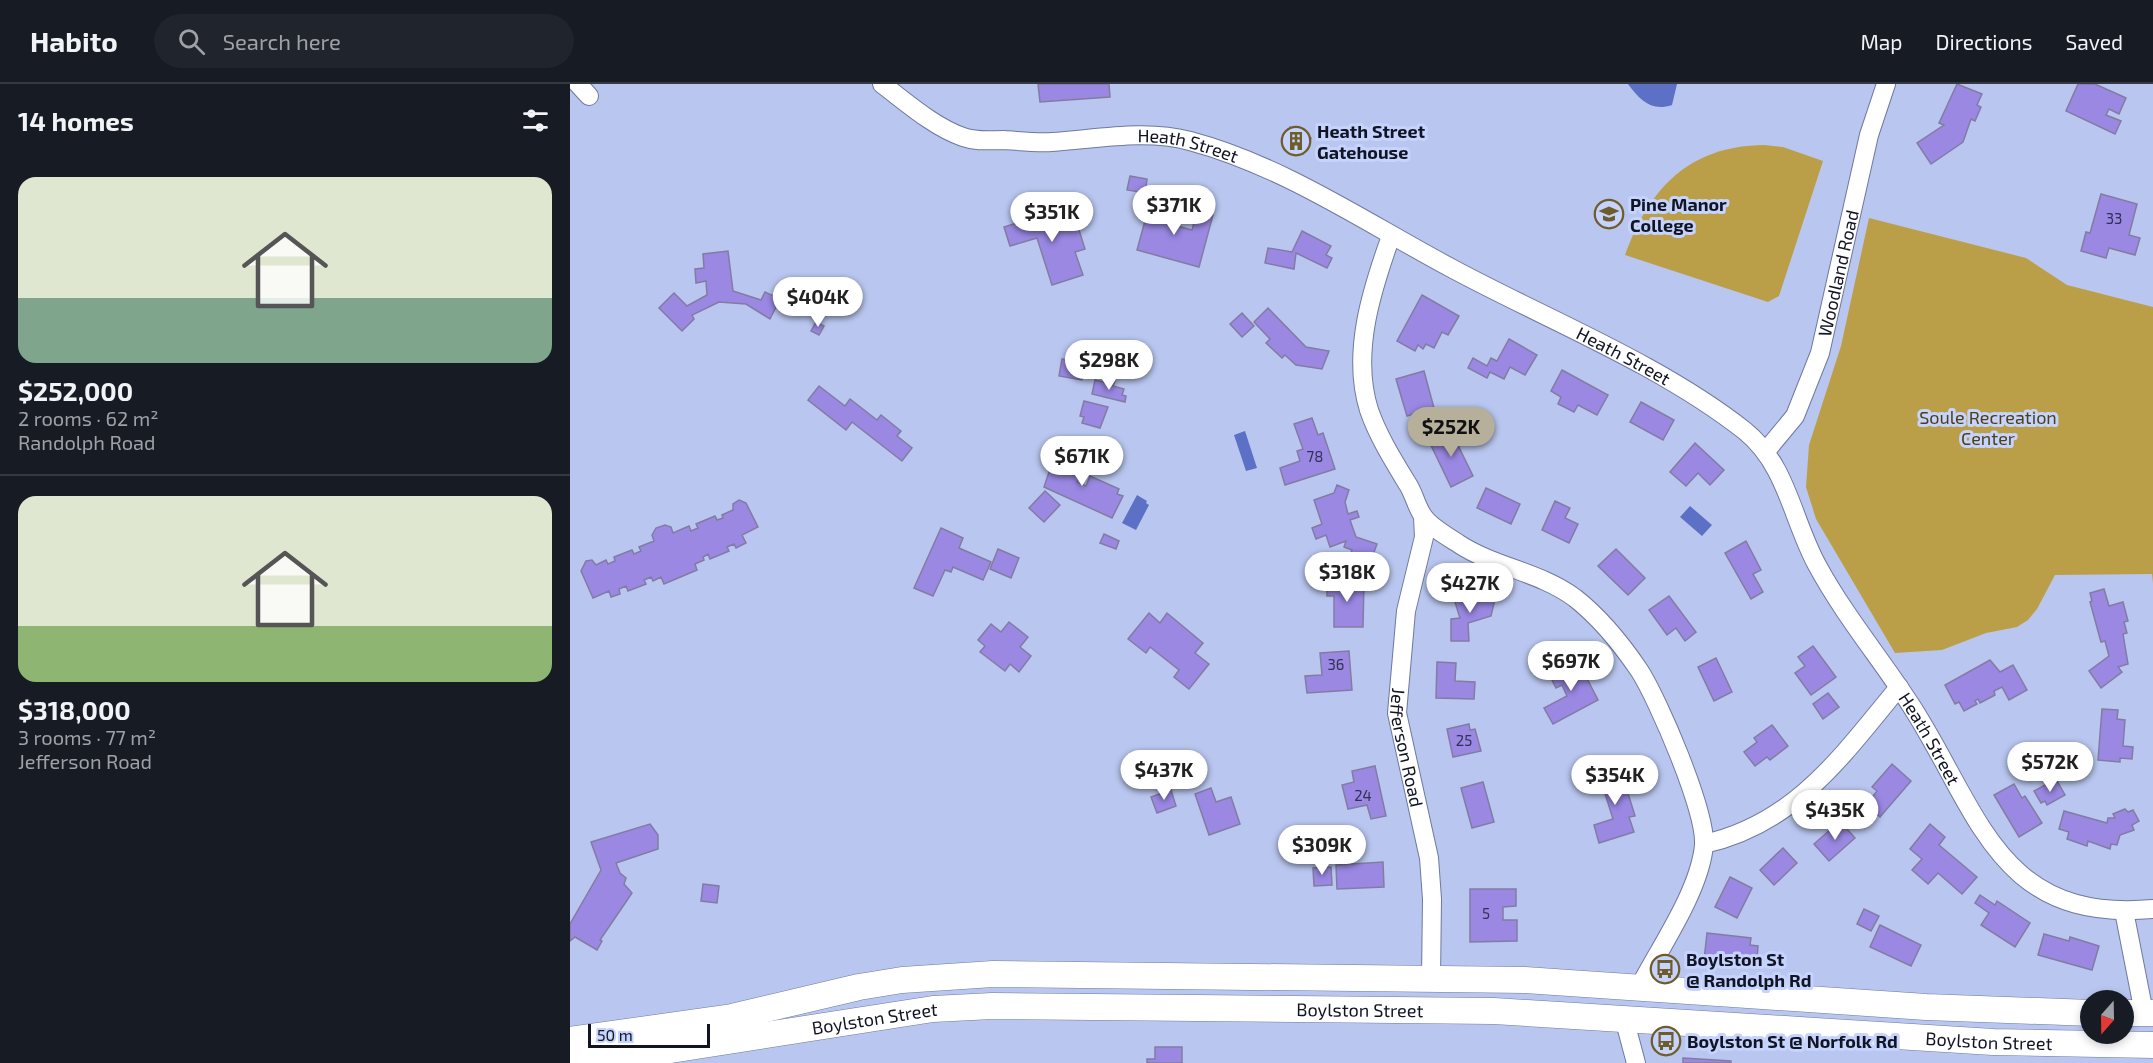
<!DOCTYPE html>
<meta charset="utf-8">
<style>
body{margin:0;font-family:"Exo 2",sans-serif;background:#20242c;color:#f1f3f6;height:100vh;display:flex;flex-direction:column;font-size:22px;white-space:nowrap}
*{box-sizing:border-box;margin:0}
p{font-size:20px;color:#9ea1a6}
.icon{flex:none;width:33px;height:33px;fill:none;stroke:currentColor;stroke-width:2;stroke-linecap:round;stroke-linejoin:round}
.map{position:relative;flex:1;overflow:hidden}
.side{display:flex;flex-direction:column;background:#171b24;width:570px}
.side>*{flex:none}
.needle{width:39px;rotate:200deg}
.buttons{position:absolute;left:1510px;top:906px;display:grid;gap:12px}
.buttons a{display:grid;place-items:center;width:54px;height:54px;border-radius:50%;background:#171b24;box-shadow:0 3px 9px #0003;font-size:30px}
.scale{position:absolute;left:18px;bottom:15px;width:122px;box-sizing:border-box;padding-left:6px;border:3px solid #101423;border-top:0;font-size:16px;line-height:21px;white-space:nowrap;color:#101423;-webkit-text-stroke:4px #c5d3fd;paint-order:stroke}
.price{position:absolute;translate:-50% -51px;padding:0 14px;border-radius:21px;background:#fff;color:#222;font-size:20px;line-height:39px;filter:drop-shadow(0 2px 3px #0008)}
.price::after{content:'';position:absolute;left:50%;top:36px;width:18px;height:14px;margin-left:-9px;background:inherit;clip-path:polygon(0 0,100% 0,50% 100%)}
.price.active{background:#b6b09b;color:#111}
ul{padding:0;list-style:none}
li{display:grid;align-content:center;gap:12px;height:318px;padding:0 18px}
li+li{border-top:2px solid #363941}
li span{display:grid;place-items:center;height:186px;border-radius:18px;color:#555}
li>.icon{margin-inline-start:auto}
span .icon{width:108px;height:108px;fill:#fffc;stroke-width:1}
li b{font-size:26px}
h2{display:flex;justify-content:space-between;align-items:center;height:72px;padding:0 18px;font-size:26px}
header{display:flex;align-items:center;gap:36px;box-sizing:border-box;height:84px;padding:0 30px;background:#171b24;border-bottom:2px solid #363941}
header strong{font-size:28px}
nav{display:flex;gap:33px;margin-inline-start:auto;font-size:21px}
.search{width:420px;height:54px;background:#20242c;display:flex;align-items:center;gap:15px;box-sizing:border-box;padding:0 21px;border-radius:33px;color:#9ea1a6;font-size:22px}
main{display:flex;flex:1;min-height:0}
.map>svg:first-child{display:block}
</style>
<header>
<strong>Habito</strong>
<div class="search"><svg class="icon" aria-label="search" viewBox="0 0 24 24"><circle cx="10" cy="10" r="6"/><path d="M15 15l6 6"/></svg>Search here</div>
<nav><a>Map</a><a>Directions</a><a>Saved</a></nav>
</header>
<main>
<section class="side">
<h2>14 homes<svg class="icon" aria-label="filters" viewBox="0 0 24 24"><path d="M4 7h16M4 17h16"/><circle cx="9" cy="7" r="2"/><circle cx="15" cy="17" r="2"/></svg></h2>
<ul>
<li><span style="background:linear-gradient(#dfe7d0 65%,#7fa58c 0)"><svg class="icon" aria-label="home" viewBox="0 0 24 24"><path d="M3 11l9-7 9 7M6 9v11h12V9"/></svg></span><div><b>$252,000</b><p>2 rooms · 62 m²</p><p>Randolph Road</p></div></li>
<li><span style="background:linear-gradient(#dfe7d0 70%,#8fb573 0)"><svg class="icon" aria-label="home" viewBox="0 0 24 24"><path d="M3 11l9-7 9 7M6 9v11h12V9"/></svg></span><div><b>$318,000</b><p>3 rooms · 77 m²</p><p>Jefferson Road</p></div></li>
</ul>
</section>
<div class="map">
<svg width="1583" height="979" viewBox="0 0 1583 979">
<rect width="100%" height="100%" fill="#b9c6ef"/>
<g fill="#bb9f48">
<path d="M 1194,61 L 1213,63 L 1253,77 L 1209,212 L 1198,218 L 1055,171 C 1079,104 1119,62 1194,61 Z"/>
<path d="M 1299,134 L 1456,174 L 1497,201 L 1583,223 L 1583,499 L 1582,490 L 1485,491 L 1467,525 L 1458,536 L 1447,543 L 1416,549 L 1372,566 L 1325,569 L 1246,435 L 1236,403 L 1239,361 L 1271,262 Z"/>
</g>
<g fill="#5c70c5">
<path d="M 1058,0 L 1107,0 L 1102,21 C 1081,28 1070,16 1058,0 Z"/>
<path d="M 675,347 L 687,384 L 676,387 L 664,351 Z"/>
<path d="M 567,411 L 577,417 L 576,419 L 579,421 L 566,446 L 552,439 Z"/>
<path d="M 1120,422 L 1142,441 L 1132,452 L 1110,433 Z"/>
</g>
<g fill="#9a88e3" stroke="#827ca3" stroke-width="1.5">
<path d="M 468,0 L 539,0 L 540,13 L 470,18 Z"/>
<path d="M 1387,0 L 1412,10 L 1407,21 L 1411,23 L 1405,37 L 1401,35 L 1393,58 L 1361,80 L 1347,59 L 1374,41 L 1369,39 Z"/>
<path d="M 1508,0 L 1525,0 L 1556,14 L 1549,30 L 1539,25 L 1536,31 L 1551,37 L 1545,50 L 1496,27 Z"/>
<path d="M 720,43 L 741,54 L 733,70 L 712,59 Z"/>
<path d="M 560,92 L 577,95 L 575,109 L 557,106 Z"/>
<path d="M 1531,110 L 1567,120 L 1559,151 L 1570,154 L 1565,171 L 1539,164 L 1536,174 L 1511,167 L 1516,148 L 1520,149 Z"/>
<path d="M 581,115 L 597,119 L 592,138 L 622,146 L 627,127 L 643,131 L 629,183 L 567,166 Z"/>
<path d="M 482,128 L 484,136 L 504,130 L 515,165 L 505,168 L 513,191 L 482,201 L 467,154 L 440,162 L 434,143 Z"/>
<path d="M 732,147 L 761,162 L 756,171 L 762,174 L 757,184 L 726,169 L 724,185 L 695,179 L 698,164 L 722,168 Z"/>
<path d="M 158,167 L 163,207 L 191,216 L 195,208 L 210,215 L 200,235 L 176,220 L 149,218 L 122,231 L 124,235 L 112,247 L 89,224 L 104,209 L 117,222 L 137,211 L 136,197 L 126,199 L 125,185 L 134,184 L 133,170 Z"/>
<path d="M 852,211 L 889,232 L 878,251 L 872,248 L 864,264 L 856,260 L 853,265 L 848,261 L 845,267 L 827,257 Z"/>
<path d="M 698,224 L 736,263 L 759,267 L 752,285 L 726,281 L 715,271 L 712,274 L 696,259 L 700,255 L 684,238 Z"/>
<path d="M 672,229 L 684,242 L 672,253 L 660,240 Z"/>
<path d="M 246,238 L 254,242 L 249,251 L 241,247 Z"/>
<path d="M 939,255 L 967,271 L 955,291 L 940,283 L 934,295 L 920,288 L 917,294 L 898,284 L 903,274 L 917,282 L 921,274 L 927,277 Z"/>
<path d="M 492,275 L 515,280 L 512,296 L 489,292 Z"/>
<path d="M 992,286 L 1038,311 L 1027,331 L 1008,321 L 1004,328 L 988,320 L 991,313 L 981,307 Z"/>
<path d="M 854,287 L 864,324 L 837,332 L 826,295 Z"/>
<path d="M 538,295 L 545,297 L 543,302 L 554,305 L 552,311 L 556,312 L 555,318 L 522,310 L 525,296 L 537,299 Z"/>
<path d="M 249,302 L 275,322 L 280,315 L 307,336 L 311,331 L 331,347 L 327,352 L 342,364 L 332,377 L 282,338 L 276,346 L 238,316 Z"/>
<path d="M 514,317 L 538,323 L 530,344 L 512,339 L 514,333 L 510,332 Z"/>
<path d="M 1071,318 L 1104,336 L 1093,356 L 1060,338 Z"/>
<path d="M 742,334 L 748,351 L 753,349 L 765,385 L 715,401 L 710,384 L 730,377 L 727,367 L 733,365 L 724,340 Z"/>
<path d="M 880,345 L 903,392 L 881,403 L 858,355 Z"/>
<path d="M 1125,359 L 1154,386 L 1140,401 L 1128,389 L 1116,402 L 1100,388 Z"/>
<path d="M 486,367 L 508,377 L 504,384 L 512,388 L 507,398 L 516,402 L 520,392 L 549,405 L 547,410 L 553,412 L 542,434 L 474,403 Z"/>
<path d="M 767,401 L 779,406 L 775,418 L 778,430 L 787,427 L 789,433 L 780,436 L 786,453 L 807,460 L 799,482 L 779,475 L 782,466 L 774,463 L 776,457 L 760,463 L 756,451 L 746,455 L 742,444 L 752,440 L 744,416 L 764,409 Z"/>
<path d="M 916,404 L 950,420 L 941,440 L 907,424 Z"/>
<path d="M 475,407 L 490,421 L 474,438 L 459,424 Z"/>
<path d="M 169,416 L 176,419 L 188,443 L 172,451 L 176,459 L 166,464 L 164,460 L 157,463 L 159,467 L 140,475 L 138,470 L 133,473 L 134,476 L 125,480 L 127,486 L 94,500 L 91,493 L 83,497 L 81,493 L 74,496 L 76,500 L 58,507 L 56,502 L 49,505 L 50,510 L 41,513 L 39,507 L 23,514 L 11,487 L 16,477 L 22,476 L 26,481 L 36,476 L 38,480 L 45,477 L 44,473 L 62,466 L 64,470 L 71,467 L 69,463 L 84,457 L 82,451 L 86,444 L 95,441 L 101,443 L 103,449 L 119,442 L 121,447 L 128,444 L 126,440 L 145,432 L 147,436 L 153,434 L 152,431 L 163,426 L 163,420 Z"/>
<path d="M 985,417 L 1000,424 L 995,434 L 1008,440 L 999,459 L 972,446 Z"/>
<path d="M 371,444 L 393,454 L 389,464 L 421,478 L 413,496 L 383,483 L 381,488 L 375,486 L 363,512 L 344,504 Z"/>
<path d="M 534,450 L 549,457 L 546,465 L 530,459 Z"/>
<path d="M 1176,457 L 1191,486 L 1183,490 L 1193,508 L 1181,515 L 1155,469 Z"/>
<path d="M 428,465 L 449,474 L 441,494 L 420,485 Z"/>
<path d="M 1046,465 L 1075,494 L 1058,511 L 1028,482 Z"/>
<path d="M 757,498 L 794,498 L 793,543 L 764,543 L 764,512 L 757,512 Z"/>
<path d="M 1534,505 L 1539,522 L 1553,518 L 1558,537 L 1554,538 L 1557,549 L 1553,550 L 1558,580 L 1548,583 L 1552,588 L 1531,604 L 1519,587 L 1539,572 L 1535,557 L 1531,558 L 1520,518 L 1522,517 L 1520,509 Z"/>
<path d="M 904,509 L 925,515 L 921,532 L 898,539 L 899,557 L 881,557 L 881,535 L 890,534 L 884,515 Z"/>
<path d="M 1099,512 L 1126,548 L 1115,557 L 1106,544 L 1097,551 L 1079,526 Z"/>
<path d="M 579,529 L 590,539 L 597,529 L 633,559 L 625,569 L 639,580 L 619,605 L 604,593 L 609,586 L 580,563 L 576,569 L 558,555 Z"/>
<path d="M 439,538 L 458,553 L 450,563 L 461,572 L 449,588 L 440,580 L 435,587 L 410,568 L 415,562 L 408,556 L 421,540 L 431,548 Z"/>
<path d="M 1243,562 L 1266,593 L 1241,611 L 1225,589 L 1235,582 L 1228,573 Z"/>
<path d="M 779,567 L 782,606 L 737,609 L 735,592 L 752,591 L 750,569 Z"/>
<path d="M 1146,574 L 1162,608 L 1144,617 L 1128,583 Z"/>
<path d="M 1007,575 L 1028,616 L 983,640 L 974,624 L 997,612 L 992,601 L 986,604 L 979,590 Z"/>
<path d="M 1420,576 L 1430,588 L 1443,581 L 1457,606 L 1439,616 L 1432,603 L 1424,607 L 1425,611 L 1410,619 L 1408,615 L 1405,617 L 1407,620 L 1394,627 L 1389,618 L 1385,620 L 1375,601 Z"/>
<path d="M 867,578 L 886,579 L 885,597 L 905,598 L 904,615 L 866,614 Z"/>
<path d="M 1258,609 L 1269,623 L 1253,635 L 1243,620 Z"/>
<path d="M 1532,625 L 1548,626 L 1547,635 L 1555,636 L 1553,662 L 1563,663 L 1562,675 L 1550,674 L 1550,678 L 1528,676 Z"/>
<path d="M 899,640 L 900,646 L 905,645 L 911,667 L 883,673 L 877,645 Z"/>
<path d="M 1202,641 L 1218,662 L 1200,676 L 1197,673 L 1185,682 L 1174,668 L 1187,658 L 1184,654 Z"/>
<path d="M 1049,680 L 1065,732 L 1059,733 L 1064,748 L 1029,759 L 1024,741 L 1043,735 L 1028,687 Z"/>
<path d="M 1322,680 L 1341,697 L 1310,733 L 1296,721 L 1307,707 L 1302,703 Z"/>
<path d="M 805,682 L 816,732 L 801,735 L 797,721 L 778,725 L 772,701 L 784,698 L 782,687 Z"/>
<path d="M 1486,695 L 1495,711 L 1477,721 L 1475,717 L 1471,719 L 1464,707 Z"/>
<path d="M 913,698 L 924,738 L 902,744 L 891,704 Z"/>
<path d="M 1444,700 L 1452,714 L 1455,712 L 1472,739 L 1449,753 L 1424,711 Z"/>
<path d="M 641,704 L 646,718 L 661,713 L 670,740 L 639,751 L 625,710 Z"/>
<path d="M 601,706 L 606,722 L 587,729 L 581,713 Z"/>
<path d="M 1555,725 L 1558,728 L 1563,726 L 1569,737 L 1562,741 L 1564,746 L 1550,751 L 1547,761 L 1541,760 L 1540,765 L 1518,757 L 1517,762 L 1497,755 L 1499,748 L 1489,745 L 1494,727 L 1537,739 L 1538,734 L 1545,734 L 1543,730 Z"/>
<path d="M 1270,737 L 1285,754 L 1259,777 L 1244,760 Z"/>
<path d="M 80,740 L 88,751 L 88,765 L 46,779 L 50,789 L 56,794 L 54,800 L 62,809 L 30,856 L 32,857 L 27,866 L 5,853 L 0,857 L 0,840 L 31,786 L 21,758 Z"/>
<path d="M 1360,740 L 1375,753 L 1369,761 L 1407,793 L 1392,810 L 1368,789 L 1358,800 L 1342,786 L 1352,775 L 1340,765 Z"/>
<path d="M 1213,764 L 1227,779 L 1204,801 L 1190,786 Z"/>
<path d="M 813,778 L 814,803 L 767,805 L 766,781 Z"/>
<path d="M 761,783 L 762,801 L 744,802 L 743,784 Z"/>
<path d="M 1160,793 L 1182,804 L 1167,834 L 1145,823 Z"/>
<path d="M 133,800 L 149,802 L 147,819 L 131,817 Z"/>
<path d="M 900,805 L 946,805 L 946,822 L 933,823 L 933,836 L 947,836 L 947,857 L 900,858 Z"/>
<path d="M 1410,811 L 1425,821 L 1427,817 L 1460,839 L 1445,863 L 1411,841 L 1419,829 L 1405,819 Z"/>
<path d="M 1294,825 L 1309,832 L 1301,847 L 1287,840 Z"/>
<path d="M 1310,841 L 1351,861 L 1341,882 L 1300,863 Z"/>
<path d="M 1137,849 L 1181,854 L 1180,861 L 1188,862 L 1187,875 L 1177,874 L 1176,881 L 1134,876 Z"/>
<path d="M 1474,850 L 1499,857 L 1500,853 L 1529,862 L 1522,886 L 1468,871 Z"/>
<path d="M 585,963 L 612,963 L 612,979 L 577,979 L 577,975 L 585,975 Z"/>
<path d="M 1113,974 L 1161,977 L 1161,979 L 1113,979 Z"/>
</g>
<g fill="none" stroke-linecap="round" stroke-linejoin="round">
<g stroke="#6e799f" stroke-width="20">
<g id="minor">
<path d="M 8,0 L 19,12"/>
<path id="s1" d="M 312,0 C 336,18 364,43 393,53 C 407,58 420,56 434,56 C 450,57 466,59 482,58 C 527,55 576,45 620,57 C 714,82 798,140 883,185 C 978,236 1090,280 1175,347 C 1217,381 1222,435 1247,481 C 1274,531 1311,575 1342,623 C 1410,729 1428,839 1583,825"/>
<path d="M 821,152 C 802,205 781,269 799,326 C 808,352 823,376 837,399 C 844,409 846,422 853,432 C 859,442 878,453 889,460 C 924,483 970,488 1005,514 C 1028,532 1052,561 1069,586 C 1088,615 1136,727 1134,761 C 1130,806 1091,862 1070,902"/>
<path id="s2" d="M 1196,367 L 1225,332 L 1250,269 L 1299,51 L 1316,0"/>
<path id="s3" d="M 853,433 L 854,453 L 836,527 L 827,629 L 859,774 L 862,815 L 861,894"/>
<path d="M 1134,760 C 1225,740 1272,672 1329,603"/>
<path d="M 1554,827 L 1574,929"/>
<path d="M 1054,934 L 1066,979"/>
</g>
</g>
<g stroke="#6e799f" stroke-width="27">
<g id="highway">
<path d="M 1554,929 L 1583,929"/>
<path d="M 0,956 L 162,933 L 289,903 L 332,896 L 423,890 L 955,896 L 1356,923 L 1521,929"/>
<path id="s4" d="M 0,979 L 81,969 L 363,925 L 422,922 L 924,927 L 1423,958 L 1583,961"/>
</g>
</g>
<use href="#minor" stroke="#fff" stroke-width="18"/>
<use href="#highway" stroke="#fff" stroke-width="26"/>
</g>
<defs>
<g id="building-ring" transform="scale(1.5)"><circle r="9.5" fill="#c5d3fd" stroke="#6e5d2b" stroke-width="1.5"/><path d="M-4-6H4V6H1V3H-1V6H-4ZM-2.5-4.3h1.7v1.8h-1.7ZM.8-4.3h1.7v1.8H.8ZM-2.5-1h1.7V.8h-1.7ZM.8-1h1.7V.8H.8Z" fill="#6e5d2b"/></g>
<g id="university-ring" transform="scale(1.5)"><circle r="9.5" fill="#c5d3fd" stroke="#6e5d2b" stroke-width="1.5"/><path d="M0-5L7-2L0 1L-7-2ZM-4 1L0 2.5L4 1V4Q0 6-4 4Z" fill="#6e5d2b"/></g>
<g id="bus-ring" transform="scale(1.5)"><circle r="9.5" fill="#c5d3fd" stroke="#6e5d2b" stroke-width="1.5"/><path d="M-5-6H5V4H4V6H2V4H-2V6H-4V4H-5ZM-3.5-4V0h7V-4ZM-3.5 1.2v1.5H-2V1.2ZM2 1.2v1.5H3.5V1.2Z" fill="#6e5d2b"/></g>
</defs>
<g fill-rule="evenodd">
<use href="#building-ring" x="726" y="57"/>
<use href="#university-ring" x="1039" y="130"/>
<use href="#bus-ring" x="1095" y="885"/>
<use href="#bus-ring" x="1096" y="957"/>
</g>
<g text-anchor="middle" dominant-baseline="central" stroke-width="6" stroke-linejoin="round" paint-order="stroke">
<g font-size="15" fill="#323153">
<text x="1544" y="134">33</text>
<text x="745" y="372">78</text>
<text x="766" y="580">36</text>
<text x="894" y="656">25</text>
<text x="793" y="711">24</text>
<text x="916" y="829">5</text>
</g>
<g font-size="18" font-weight="bold" fill="#101423" stroke="#c5d3fd" text-anchor="start">
<text x="747" y="47">Heath Street<tspan x="747" dy="21">Gatehouse</tspan></text>
<text x="1060" y="120">Pine Manor<tspan x="1060" dy="21">College</tspan></text>
<text x="1116" y="875">Boylston St<tspan x="1116" dy="21">@ Randolph Rd</tspan></text>
<text x="1117" y="957">Boylston St @ Norfolk Rd</text>
</g>
<g font-size="18" fill="#101423" stroke="#c5d3fd">
<text stroke="none"><textPath href="#s1" startOffset="324">Heath Street</textPath></text>
<text stroke="none"><textPath href="#s2" startOffset="195">Woodland Road</textPath></text>
<text stroke="none"><textPath href="#s1" startOffset="810">Heath Street</textPath></text>
<text stroke="none"><textPath href="#s1" startOffset="1314">Heath Street</textPath></text>
<text stroke="none"><textPath href="#s3" startOffset="234">Jefferson Road</textPath></text>
<text stroke="none"><textPath href="#s4" startOffset="794">Boylston Street</textPath></text>
<text stroke="none"><textPath href="#s4" startOffset="308">Boylston Street</textPath></text>
<text stroke="none"><textPath href="#s4" startOffset="1424">Boylston Street</textPath></text>
</g>
<g font-size="18" fill="#4d3f12" stroke="#c5d3fd">
<text x="1418" y="333">Soule Recreation<tspan x="1418" dy="21">Center</tspan></text>
</g>
</g>
</svg>
<div class="buttons">
<a><svg class="needle" viewBox="-14 -14 28 28"><path d="M0-13l5 13h-10z" fill="#e53935"/><path d="M0 13l5-13h-10z" fill="#9ea1a6"/></svg></a>
</div>
<div class="scale">50 m</div>
<b class="price" style="left:604px;top:152px">$371K</b>
<b class="price" style="left:482px;top:159px">$351K</b>
<b class="price" style="left:248px;top:244px">$404K</b>
<b class="price" style="left:539px;top:307px">$298K</b>
<b class="price active" style="left:881px;top:374px">$252K</b>
<b class="price" style="left:512px;top:403px">$671K</b>
<b class="price" style="left:777px;top:519px">$318K</b>
<b class="price" style="left:900px;top:530px">$427K</b>
<b class="price" style="left:1001px;top:608px">$697K</b>
<b class="price" style="left:1480px;top:709px">$572K</b>
<b class="price" style="left:594px;top:717px">$437K</b>
<b class="price" style="left:1045px;top:722px">$354K</b>
<b class="price" style="left:1265px;top:757px">$435K</b>
<b class="price" style="left:752px;top:792px">$309K</b>
</div>
</main>
